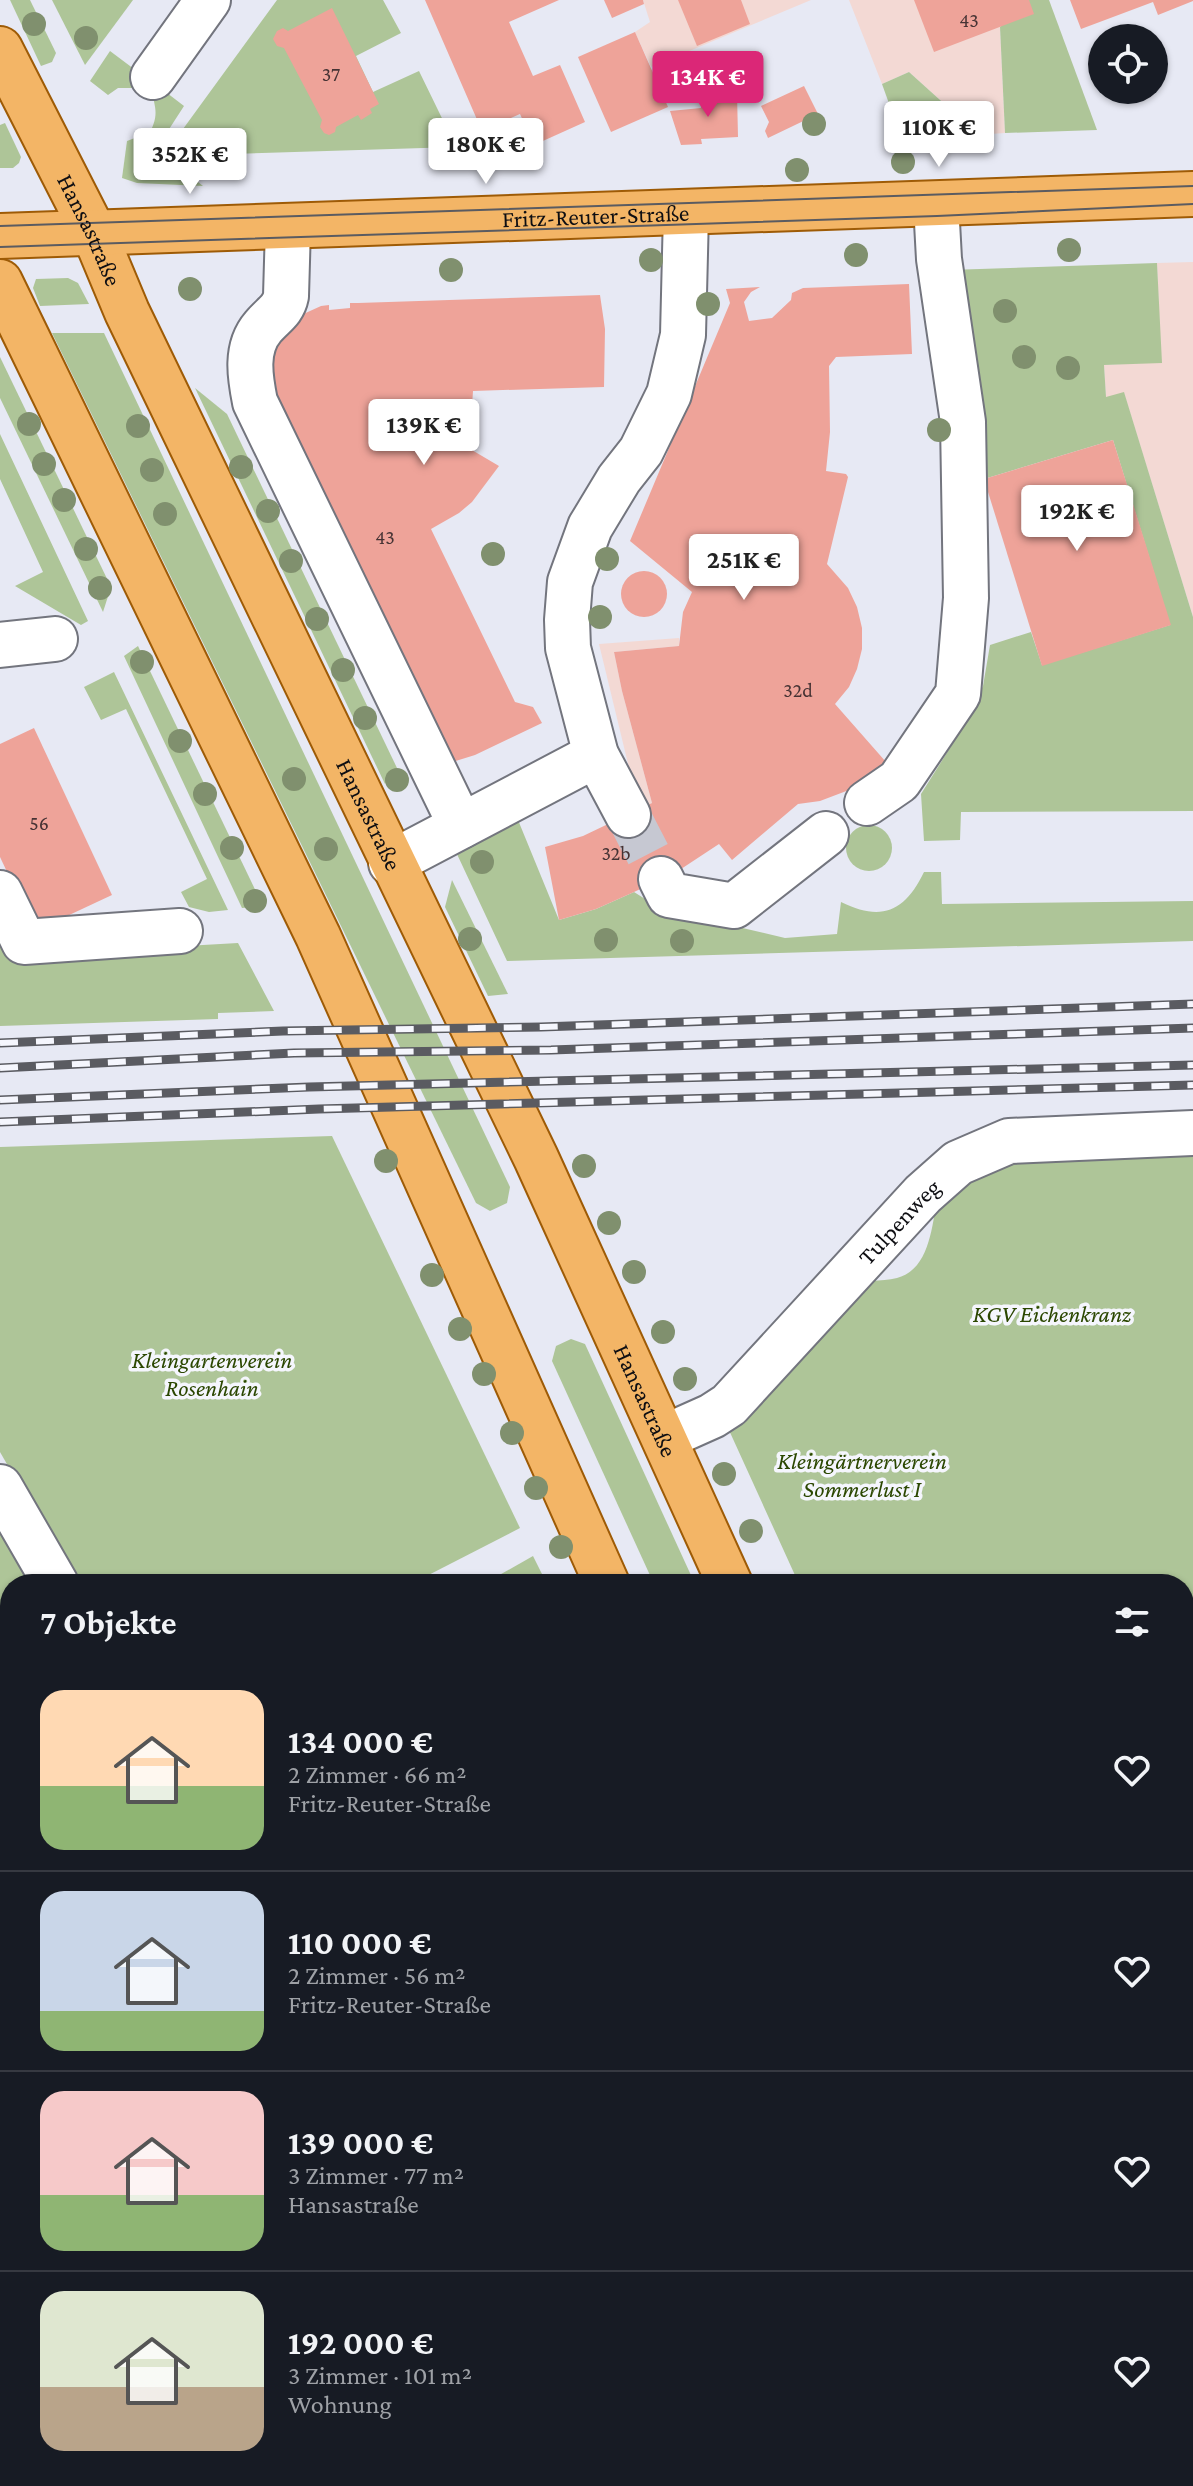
<!DOCTYPE html>
<html lang="de">
<meta charset="utf-8">
<style>
body{margin:0;font-family:"Crimson Pro",serif;background:#20242c;color:#f1f3f6;height:100vh;display:flex;flex-direction:column;font-size:30px;white-space:nowrap}
*{box-sizing:border-box;margin:0}
p{font-size:26px;color:#9ea1a6}
.icon{flex:none;width:44px;height:44px;fill:none;stroke:currentColor;stroke-width:2;stroke-linecap:round;stroke-linejoin:round}
.map{position:relative;flex:1;overflow:hidden}
.details{position:absolute;left:0px;top:1574px;width:1194px;height:912px;display:flex;flex-direction:column;background:#171b24;border-radius:32px 32px 0 0;box-shadow:0 2px 6px #0004}
.details>*{flex:none}
.tools{position:absolute;left:1088px;top:24px;display:grid;gap:16px}
.tools a{display:grid;place-items:center;width:80px;height:80px;border-radius:50%;background:#171b24;box-shadow:0 2px 6px #0004;font-size:40px}
.price{position:absolute;translate:-50% -68px;padding:0 18px;border-radius:8px;background:#fff;color:#222;font-size:26px;line-height:52px;filter:drop-shadow(0 2px 4px #0008)}
.price::after{content:'';position:absolute;left:50%;top:48px;width:24px;height:18px;margin-left:-12px;background:inherit;clip-path:polygon(0 0,100% 0,50% 100%)}
.price.active{background:#db2777;color:#fff}
ul{padding:0;list-style:none}
li{display:flex;align-items:center;gap:24px;height:200px;padding:0 40px}
li+li{border-top:2px solid #363941}
li span{display:grid;place-items:center;flex:none;width:224px;height:160px;border-radius:24px;color:#555}
li>.icon{margin-inline-start:auto}
span .icon{width:96px;height:96px;fill:#fffc;stroke-width:1}
li b{font-size:34px}
h2{display:flex;justify-content:space-between;align-items:center;height:96px;padding:0 40px;font-size:34px}
.map>svg:first-child{display:block}
</style>
<div class="map">
<svg width="1193" height="2486" viewBox="0 0 1193 2486">
<rect width="100%" height="100%" fill="#e7e9f4"/>
<g fill="#f3d9d4">
<path d="M 643,0 L 811,0 L 651,67 L 635,32 L 650,22 Z"/>
<path d="M 849,0 L 1029,0 L 1034,14 L 1000,27 L 1005,133 L 960,136 L 960,118 L 909,72 L 882,84 Z"/>
<path d="M 1193,262 L 1193,617 L 1124,393 L 1106,398 L 1104,365 L 1161,362 L 1157,263 Z"/>
<path d="M 679,638 L 679,646 L 614,652 L 622,691 L 652,803 L 639,809 L 599,644 Z"/>
</g>
<g fill="#aec598">
<path d="M 10,0 L 30,0 L 56,53 L 52,62 L 41,66 Z"/>
<path d="M 52,0 L 133,0 L 85,65 Z"/>
<path d="M 277,0 L 383,0 L 401,33 L 356,56 L 373,92 L 419,71 L 456,147 L 199,155 L 175,140 Z"/>
<path d="M 1029,0 L 1049,0 L 1097,130 L 1005,133 L 1000,27 Z"/>
<path d="M 110,51 L 146,78 L 139,88 L 118,88 L 108,95 L 90,81 Z"/>
<path d="M 909,72 L 960,118 L 960,136 L 901,137 L 882,84 Z"/>
<path d="M 154,83 L 184,106 L 164,137 L 152,128 C 161,108 150,103 154,83 Z"/>
<path d="M 5,123 L 21,157 L 19,163 L 13,168 L 0,168 L 0,125 Z"/>
<path d="M 140,136 L 203,186 L 137,183 L 122,178 L 127,141 Z"/>
<path d="M 1157,263 L 1162,363 L 1104,365 L 1106,397 L 1124,392 L 1193,617 L 1193,811 L 961,812 L 960,840 L 924,841 L 921,794 L 965,724 L 983,686 L 990,645 L 1031,632 L 1042,665 L 1170,625 L 1113,440 L 984,479 L 949,270 Z"/>
<path d="M 68,278 L 78,283 L 89,304 L 40,306 L 33,288 L 36,279 Z"/>
<path d="M 52,333 L 104,333 L 510,1187 L 507,1203 L 490,1211 L 476,1203 Z"/>
<path d="M 0,357 L 111,587 L 103,612 L 0,398 Z"/>
<path d="M 195,388 L 227,414 L 397,768 L 385,784 Z"/>
<path d="M 0,434 L 88,621 L 81,625 L 15,586 L 43,572 L 0,479 Z"/>
<path d="M 138,646 L 263,906 L 242,908 L 124,656 Z"/>
<path d="M 114,672 L 228,910 L 209,912 L 189,907 L 181,892 L 207,879 L 126,709 L 101,720 L 84,687 Z"/>
<path d="M 518,820 L 559,920 L 596,909 L 634,892 L 661,909 L 785,938 L 837,934 L 841,902 C 881,922 905,912 924,872 L 941,872 L 942,904 L 1193,901 L 1193,941 L 507,961 L 456,852 Z"/>
<circle cx="869" cy="848" r="23"/>
<path d="M 452,880 L 508,994 L 488,996 L 445,907 Z"/>
<path d="M 0,934 L 10,956 L 238,943 L 274,1011 L 218,1013 L 218,1019 L 0,1026 Z"/>
<path d="M 332,1136 L 520,1528 L 411,1584 L 76,1584 L 0,1452 L 0,1147 Z"/>
<path d="M 1193,1140 L 1193,2486 L 1145,2486 L 1141,2476 L 1184,2476 L 1184,1584 L 799,1584 L 728,1428 L 872,1281 C 880,1280 889,1280 897,1278 C 931,1269 932,1223 938,1195 L 1020,1160 Z"/>
<path d="M 571,1339 L 585,1344 L 695,1584 L 654,1584 L 552,1361 L 556,1346 Z"/>
<path d="M 0,1518 L 39,1584 L 10,1584 L 10,2476 L 515,2476 L 521,2486 L 0,2486 Z"/>
<path d="M 533,1556 L 547,1584 L 484,1584 L 487,1582 Z"/>
<path d="M 552,2476 L 974,2476 L 979,2486 L 557,2486 Z"/>
</g>
<g fill="#eea399">
<path d="M 425,0 L 559,0 L 509,22 L 533,76 L 560,65 L 585,122 L 534,145 L 520,114 L 482,131 Z"/>
<path d="M 604,0 L 643,0 L 644,4 L 612,18 Z"/>
<path d="M 678,0 L 741,0 L 750,24 L 697,46 Z"/>
<path d="M 914,0 L 1029,0 L 1034,14 L 934,52 Z"/>
<path d="M 1070,0 L 1193,0 L 1193,1 L 1158,15 L 1153,2 L 1081,29 Z"/>
<path d="M 332,8 L 379,104 L 370,109 L 372,113 L 361,120 L 358,115 L 336,127 L 335,132 L 329,135 L 324,133 L 320,127 L 322,120 L 284,48 L 277,46 L 273,39 L 277,31 L 283,28 L 288,31 Z"/>
<path d="M 635,32 L 668,107 L 611,132 L 578,57 Z"/>
<path d="M 804,86 L 818,114 L 768,138 L 765,131 L 769,122 L 761,106 Z"/>
<path d="M 737,93 L 738,137 L 701,139 L 702,144 L 681,145 L 670,111 L 701,108 L 700,94 Z"/>
<path d="M 909,284 L 912,354 L 836,357 L 829,366 L 830,432 L 826,471 L 846,474 L 848,477 L 827,564 L 848,588 L 857,607 L 862,628 L 862,649 L 857,669 L 849,687 L 835,704 L 886,762 L 849,790 L 820,801 L 798,804 L 732,860 L 719,844 L 678,871 L 634,892 L 596,909 L 559,920 L 545,847 L 583,836 L 652,803 L 622,691 L 614,652 L 679,646 L 683,612 L 692,592 L 630,541 L 730,303 L 726,289 L 760,287 L 751,292 L 744,302 L 749,321 L 772,318 L 791,300 L 792,293 L 803,288 Z"/>
<path d="M 600,295 L 605,329 L 604,387 L 473,391 L 472,406 L 460,443 L 499,466 L 472,502 L 459,513 L 431,529 L 515,702 L 533,707 L 542,723 L 475,755 L 446,764 L 273,400 L 269,371 L 276,340 L 299,316 L 321,306 L 329,305 L 329,310 L 350,308 L 350,303 L 358,303 Z"/>
<path d="M 1113,440 L 1171,625 L 1042,666 L 984,479 Z"/>
<circle cx="644" cy="594" r="23"/>
<path d="M 34,728 L 112,895 L 35,931 L 0,857 L 0,744 Z"/>
<path d="M 0,1643 L 10,1662 L 10,1741 L 0,1722 Z"/>
<path d="M 1193,1876 L 1193,2017 L 1184,2000 L 1184,1881 Z"/>
</g>
<g fill="none" stroke-linecap="round" stroke-linejoin="round">
<path stroke="#c6c8d2" stroke-width="44" stroke-dasharray="44 22" stroke-linecap="butt" d="M 628,815 L 661,879"/>
<g stroke="#73757e" stroke-width="48">
<g id="minor">
<path d="M 153,77 L 208,0"/>
<path d="M 288,227 L 286,296 C 283,311 273,315 263,327 C 245,348 250,377 255,402 L 461,826"/>
<path d="M 0,645 L 55,639"/>
<path d="M 867,803 L 899,781 L 958,694 L 966,598 L 963,422 L 939,259 L 936,204"/>
<path d="M 628,815 L 596,755 L 568,648 L 567,620 L 570,582 L 590,527 L 619,479 L 641,451 L 669,394 L 683,335 L 686,213"/>
<path d="M 391,863 L 596,755"/>
<path d="M 661,879 L 669,895 L 734,906 L 826,834"/>
<path d="M 0,893 L 24,942 L 180,931"/>
<path id="s1" d="M 665,1437 L 712,1416 L 729,1405 L 923,1194 L 958,1163 L 1009,1141 L 1193,1133"/>
<path d="M 0,1487 L 56,1584"/>
<path d="M 530,2476 L 535,2486"/>
</g>
</g>
<g stroke="#9e5b06" stroke-width="48">
<g id="major">
<path id="s2" d="M 0,49 L 94,233 L 127,312 L 536,1158 L 730,1584"/>
<path id="s3" d="M 0,236 L 1193,194"/>
<path d="M 0,282 L 318,936 L 607,1584"/>
<path d="M 1058,2476 L 1062,2486"/>
</g>
</g>
<use href="#minor" stroke="#fff" stroke-width="44"/>
<use href="#major" stroke="#f3b566" stroke-width="44"/>
<g stroke="#5a5b61" stroke-width="2">
<path d="M 0,226 L 1193,186"/>
<path d="M 0,247 L 937,216 L 1193,204"/>
</g>
<g stroke="#5a5b61" stroke-width="9">
<g id="rail">
<path d="M 0,1043 L 283,1031 L 541,1027 L 1193,1004"/>
<path d="M 0,1068 L 294,1053 L 551,1050 L 1193,1028"/>
<path d="M 0,1100 L 309,1087 L 1193,1065"/>
<path d="M 0,1122 L 319,1109 L 1193,1085"/>
</g>
</g>
<use href="#rail" stroke="#f5f6fd" stroke-width="6" stroke-dasharray="18" stroke-linecap="butt"/>
</g>
<g fill="#80906e">
<circle cx="34" cy="24" r="12"/>
<circle cx="86" cy="38" r="12"/>
<circle cx="814" cy="124" r="12"/>
<circle cx="903" cy="162" r="12"/>
<circle cx="797" cy="170" r="12"/>
<circle cx="1069" cy="250" r="12"/>
<circle cx="856" cy="255" r="12"/>
<circle cx="651" cy="260" r="12"/>
<circle cx="451" cy="270" r="12"/>
<circle cx="190" cy="289" r="12"/>
<circle cx="708" cy="304" r="12"/>
<circle cx="1005" cy="311" r="12"/>
<circle cx="1024" cy="357" r="12"/>
<circle cx="1068" cy="368" r="12"/>
<circle cx="29" cy="424" r="12"/>
<circle cx="138" cy="426" r="12"/>
<circle cx="939" cy="430" r="12"/>
<circle cx="44" cy="464" r="12"/>
<circle cx="241" cy="467" r="12"/>
<circle cx="152" cy="470" r="12"/>
<circle cx="64" cy="500" r="12"/>
<circle cx="268" cy="511" r="12"/>
<circle cx="165" cy="514" r="12"/>
<circle cx="86" cy="549" r="12"/>
<circle cx="493" cy="554" r="12"/>
<circle cx="607" cy="559" r="12"/>
<circle cx="291" cy="561" r="12"/>
<circle cx="100" cy="588" r="12"/>
<circle cx="600" cy="617" r="12"/>
<circle cx="317" cy="619" r="12"/>
<circle cx="142" cy="662" r="12"/>
<circle cx="343" cy="670" r="12"/>
<circle cx="365" cy="718" r="12"/>
<circle cx="180" cy="741" r="12"/>
<circle cx="294" cy="779" r="12"/>
<circle cx="397" cy="780" r="12"/>
<circle cx="205" cy="794" r="12"/>
<circle cx="232" cy="848" r="12"/>
<circle cx="326" cy="849" r="12"/>
<circle cx="482" cy="862" r="12"/>
<circle cx="255" cy="901" r="12"/>
<circle cx="470" cy="939" r="12"/>
<circle cx="606" cy="940" r="12"/>
<circle cx="682" cy="941" r="12"/>
<circle cx="386" cy="1161" r="12"/>
<circle cx="584" cy="1166" r="12"/>
<circle cx="609" cy="1223" r="12"/>
<circle cx="634" cy="1272" r="12"/>
<circle cx="432" cy="1275" r="12"/>
<circle cx="460" cy="1329" r="12"/>
<circle cx="663" cy="1332" r="12"/>
<circle cx="484" cy="1374" r="12"/>
<circle cx="685" cy="1379" r="12"/>
<circle cx="512" cy="1433" r="12"/>
<circle cx="724" cy="1474" r="12"/>
<circle cx="536" cy="1488" r="12"/>
<circle cx="751" cy="1531" r="12"/>
<circle cx="561" cy="1547" r="12"/>
</g>
<g text-anchor="middle" dominant-baseline="central" stroke-width="7" stroke-linejoin="round" paint-order="stroke">
<g font-size="20" fill="#463334">
<text x="969" y="20">43</text>
<text x="331" y="74">37</text>
<text x="385" y="537">43</text>
<text x="798" y="690">32d</text>
<text x="39" y="823">56</text>
<text x="616" y="853">32b</text>
</g>
<g font-size="24" fill="#0e0e12" stroke="#f5f6fd">
<text stroke="none"><textPath href="#s3" startOffset="596">Fritz-Reuter-Straße</textPath></text>
<text stroke="none"><textPath href="#s2" startOffset="202">Hansastraße</textPath></text>
<text stroke="none"><textPath href="#s2" startOffset="850">Hansastraße</textPath></text>
<text stroke="none"><textPath href="#s1" startOffset="322">Tulpenweg</textPath></text>
<text stroke="none"><textPath href="#s2" startOffset="1498">Hansastraße</textPath></text>
</g>
<g font-size="24" font-style="italic" fill="#2b4701" stroke="#f5f6fd">
<text x="1052" y="1313">KGV Eichenkranz</text>
<text x="212" y="1359">Kleingartenverein<tspan x="212" dy="28">Rosenhain</tspan></text>
<text x="862" y="1460">Kleingärtnerverein<tspan x="862" dy="28">Sommerlust I</tspan></text>
</g>
</g>
</svg>
<div class="tools">
<a><svg class="icon" aria-label="locate" viewBox="0 0 24 24"><circle cx="12" cy="12" r="6"/><path d="M12 2v4M12 18v4M2 12h4M18 12h4"/></svg></a>
</div>
<b class="price active" style="left:708px;top:119px">134K €</b>
<b class="price" style="left:939px;top:169px">110K €</b>
<b class="price" style="left:486px;top:186px">180K €</b>
<b class="price" style="left:190px;top:196px">352K €</b>
<b class="price" style="left:424px;top:467px">139K €</b>
<b class="price" style="left:1077px;top:553px">192K €</b>
<b class="price" style="left:744px;top:602px">251K €</b>
<section class="details">
<h2>7 Objekte<svg class="icon" aria-label="filters" viewBox="0 0 24 24"><path d="M4 7h16M4 17h16"/><circle cx="9" cy="7" r="2"/><circle cx="15" cy="17" r="2"/></svg></h2>
<ul>
<li><span style="background:linear-gradient(#ffd9b3 60%,#8fb573 0)"><svg class="icon" aria-label="home" viewBox="0 0 24 24"><path d="M3 11l9-7 9 7M6 9v11h12V9"/></svg></span><div><b>134 000 €</b><p>2 Zimmer · 66 m²</p><p>Fritz-Reuter-Straße</p></div><svg class="icon" aria-label="heart" viewBox="0 0 24 24"><path d="M12 20l-8-8c-3-5 5-10 8-4 3-6 11-1 8 4z"/></svg></li>
<li><span style="background:linear-gradient(#c9d6e8 75%,#8fb573 0)"><svg class="icon" aria-label="home" viewBox="0 0 24 24"><path d="M3 11l9-7 9 7M6 9v11h12V9"/></svg></span><div><b>110 000 €</b><p>2 Zimmer · 56 m²</p><p>Fritz-Reuter-Straße</p></div><svg class="icon" aria-label="heart" viewBox="0 0 24 24"><path d="M12 20l-8-8c-3-5 5-10 8-4 3-6 11-1 8 4z"/></svg></li>
<li><span style="background:linear-gradient(#f6c9c9 65%,#8fb573 0)"><svg class="icon" aria-label="home" viewBox="0 0 24 24"><path d="M3 11l9-7 9 7M6 9v11h12V9"/></svg></span><div><b>139 000 €</b><p>3 Zimmer · 77 m²</p><p>Hansastraße</p></div><svg class="icon" aria-label="heart" viewBox="0 0 24 24"><path d="M12 20l-8-8c-3-5 5-10 8-4 3-6 11-1 8 4z"/></svg></li>
<li><span style="background:linear-gradient(#dfe7d0 60%,#b9a48a 0)"><svg class="icon" aria-label="home" viewBox="0 0 24 24"><path d="M3 11l9-7 9 7M6 9v11h12V9"/></svg></span><div><b>192 000 €</b><p>3 Zimmer · 101 m²</p><p>Wohnung</p></div><svg class="icon" aria-label="heart" viewBox="0 0 24 24"><path d="M12 20l-8-8c-3-5 5-10 8-4 3-6 11-1 8 4z"/></svg></li>
</ul>
</section>
</div>
